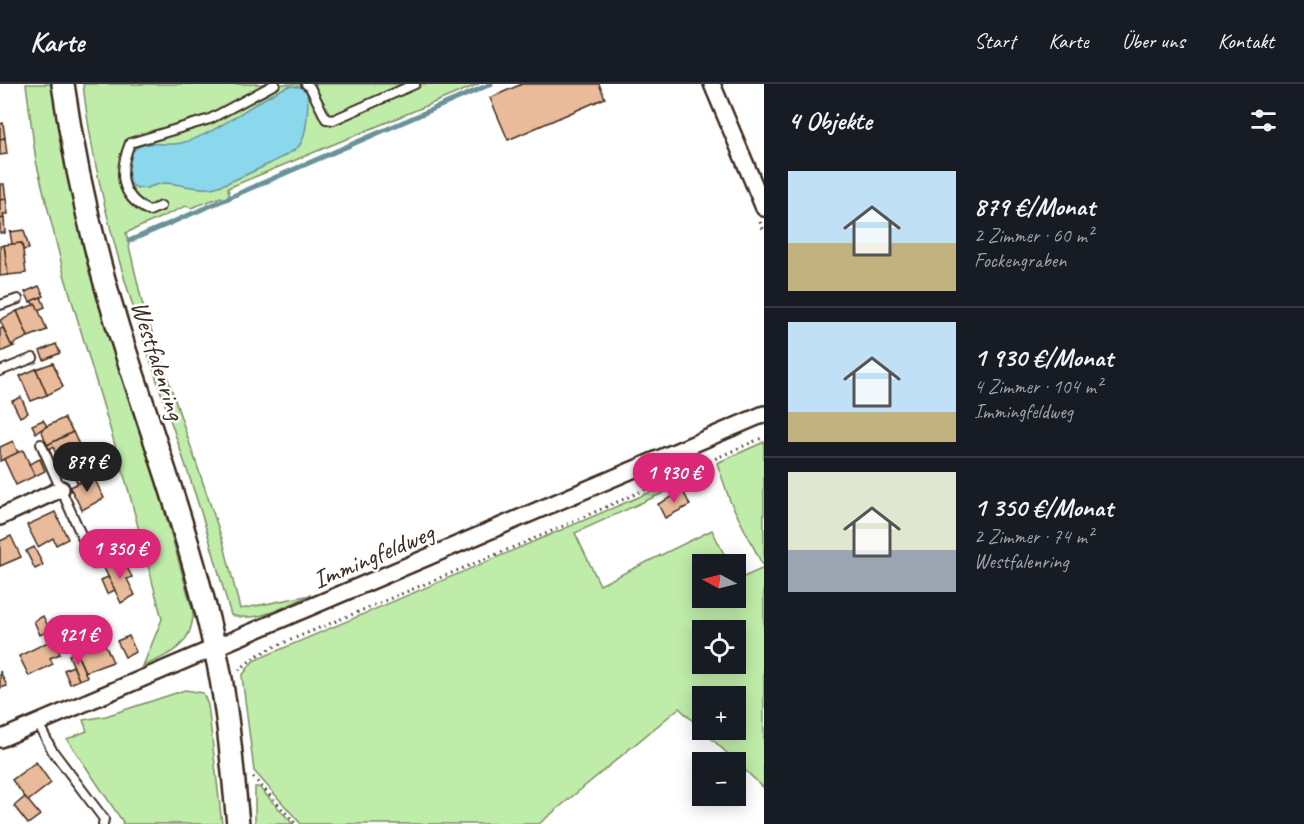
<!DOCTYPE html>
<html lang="de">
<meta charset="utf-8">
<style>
body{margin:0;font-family:Caveat,sans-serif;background:#20242c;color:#f1f3f6;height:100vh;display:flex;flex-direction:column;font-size:22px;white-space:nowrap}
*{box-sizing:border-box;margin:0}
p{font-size:20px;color:#9ea1a6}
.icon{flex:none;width:33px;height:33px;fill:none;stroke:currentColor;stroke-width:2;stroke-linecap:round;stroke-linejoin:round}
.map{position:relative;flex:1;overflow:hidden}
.panel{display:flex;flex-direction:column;background:#171b24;width:540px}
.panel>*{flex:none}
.needle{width:39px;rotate:277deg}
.fabs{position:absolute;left:692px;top:470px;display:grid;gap:12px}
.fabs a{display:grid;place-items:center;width:54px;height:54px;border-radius:0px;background:#171b24;box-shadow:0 3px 15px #0003;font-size:30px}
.price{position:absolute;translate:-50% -51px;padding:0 14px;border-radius:21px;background:#db2777;color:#fff;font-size:20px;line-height:39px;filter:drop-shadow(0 2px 3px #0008)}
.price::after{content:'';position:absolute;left:50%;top:36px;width:18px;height:14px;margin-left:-9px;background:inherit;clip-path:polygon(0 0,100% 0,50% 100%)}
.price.selected{background:#222;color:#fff}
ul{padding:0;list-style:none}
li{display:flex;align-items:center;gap:18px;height:150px;padding:0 24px}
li+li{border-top:2px solid #363941}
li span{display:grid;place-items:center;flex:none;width:168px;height:120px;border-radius:0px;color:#555}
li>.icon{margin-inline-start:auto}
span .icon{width:72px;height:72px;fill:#fffc;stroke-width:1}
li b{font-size:26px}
h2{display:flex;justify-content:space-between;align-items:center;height:72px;padding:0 24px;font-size:26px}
header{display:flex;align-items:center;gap:36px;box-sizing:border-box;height:84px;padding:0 30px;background:#171b24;border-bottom:2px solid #363941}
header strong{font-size:28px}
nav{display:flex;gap:33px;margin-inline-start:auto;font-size:21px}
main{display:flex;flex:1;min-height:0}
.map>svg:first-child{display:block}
</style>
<header>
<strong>Karte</strong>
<nav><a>Start</a><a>Karte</a><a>Über uns</a><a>Kontakt</a></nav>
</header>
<main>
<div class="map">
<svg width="764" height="740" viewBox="0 0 764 740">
<rect width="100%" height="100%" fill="#fff"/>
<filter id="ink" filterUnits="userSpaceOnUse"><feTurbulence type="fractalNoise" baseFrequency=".0167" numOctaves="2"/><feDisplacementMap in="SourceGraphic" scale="12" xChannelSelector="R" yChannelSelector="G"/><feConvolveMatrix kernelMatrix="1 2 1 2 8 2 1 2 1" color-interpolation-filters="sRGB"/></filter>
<g filter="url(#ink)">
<g fill="#bfeca9" stroke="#7d8b64" stroke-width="1.5" fill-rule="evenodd">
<path d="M 26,0 L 55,0 L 142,347 L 193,528 C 193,561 170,571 143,582 L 162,535 L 129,408 L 64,190 L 36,77 Z"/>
<path d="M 83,0 L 479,0 L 228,104 L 230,115 L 223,118 L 221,113 L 191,124 L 186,122 L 126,149 L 142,218 L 224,461 L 240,525 L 311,511 C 286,521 258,540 231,531 C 220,495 211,458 199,422 C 154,283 99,146 83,0 Z"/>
<path d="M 764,358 L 764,704 L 679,624 L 539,740 L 301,740 L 254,687 L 242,592 L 253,577 L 674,398 L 676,403 L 575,449 L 600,501 L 712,446 L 729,480 L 702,480 L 702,513 L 735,513 L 735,493 L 737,496 L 764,484 L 730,417 L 717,379 ZM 702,546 L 735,546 L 735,579 L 702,579 ZM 702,612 L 735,612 L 735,645 L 702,645 Z"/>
<path d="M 185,606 L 203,609 L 208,621 L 222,740 L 122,740 L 123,738 L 67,655 L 87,647 L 83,636 L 106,632 Z"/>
<path d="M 255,703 L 259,703 L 293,740 L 255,740 Z"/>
</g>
<path fill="#8bd7eb" stroke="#6b9299" stroke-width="1.5" d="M 289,2 L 300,3 L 307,8 C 309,20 307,50 300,61 C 294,70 222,103 211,104 C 197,106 180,100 166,99 C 155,99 146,108 135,103 C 124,98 125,75 133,67 C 144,54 166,63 181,59 C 220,49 252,17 289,2 Z"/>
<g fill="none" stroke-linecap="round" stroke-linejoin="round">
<path stroke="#6b9299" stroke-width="5" d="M 129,157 L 491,0"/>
</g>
<g fill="#eabb9a" stroke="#3b2a1e" stroke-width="1.5">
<path d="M 522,0 L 599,0 L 605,14 L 508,56 L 490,14 Z"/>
<path d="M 3,39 L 5,54 L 0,55 L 0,40 Z"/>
<path d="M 5,54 L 7,70 L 0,71 L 0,55 Z"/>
<path d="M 0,100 L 4,100 L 6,115 L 0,116 Z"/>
<path d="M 6,115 L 8,130 L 3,130 L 4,134 L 0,135 L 0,116 Z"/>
<path d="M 4,134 L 5,149 L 0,149 L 0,135 Z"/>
<path d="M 24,146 L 29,165 L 23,166 L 22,159 L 12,160 L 10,148 Z"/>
<path d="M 22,159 L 26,189 L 8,191 L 4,161 Z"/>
<path d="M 4,161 L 8,191 L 0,192 L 0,162 Z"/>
<path d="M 39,202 L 44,212 L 30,218 L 25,208 Z"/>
<path d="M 41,213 L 45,223 L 38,226 L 31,217 Z"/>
<path d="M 36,220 L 47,246 L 28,253 L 17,227 Z"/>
<path d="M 17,227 L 28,253 L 11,261 L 0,236 Z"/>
<path d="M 3,244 L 11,261 L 14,262 L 0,268 L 0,245 Z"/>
<path d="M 56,260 L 60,269 L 44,276 L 40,267 Z"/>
<path d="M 53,279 L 63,303 L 47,311 L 36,285 Z"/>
<path d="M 36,285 L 47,311 L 31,317 L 20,292 Z"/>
<path d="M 21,313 L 28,329 L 20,333 L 12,317 Z"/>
<path d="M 64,334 L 73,348 L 47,361 L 41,345 Z"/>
<path d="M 43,336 L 47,342 L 36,349 L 32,341 Z"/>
<path d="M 73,348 L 80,363 L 58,374 L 53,363 L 49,365 L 47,361 Z"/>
<path d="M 13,357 L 18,369 L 0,377 L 0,363 Z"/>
<path d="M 80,363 L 82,366 L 86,364 L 89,371 L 82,374 L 77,365 Z"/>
<path d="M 23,366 L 35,392 L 16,401 L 4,375 Z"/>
<path d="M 40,375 L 45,387 L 35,392 L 29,380 Z"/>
<path d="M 89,379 L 97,395 L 95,396 L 93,392 L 78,400 L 72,388 Z"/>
<path d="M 93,392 L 104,414 L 82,426 L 70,403 Z"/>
<path d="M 683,407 L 690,421 L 665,434 L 658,420 Z"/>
<path d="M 55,428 L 68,455 L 56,461 L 53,454 L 38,463 L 27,441 Z"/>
<path d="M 11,452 L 21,473 L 0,482 L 0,457 Z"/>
<path d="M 34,463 L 43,481 L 35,485 L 26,467 Z"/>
<path d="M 122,474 L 132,493 L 127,495 L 135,511 L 121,519 L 104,484 Z"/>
<path d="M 108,493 L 115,506 L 107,510 L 101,496 Z"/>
<path d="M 43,532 L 50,546 L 40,551 L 34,537 Z"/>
<path d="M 129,552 L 136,568 L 125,573 L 117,557 Z"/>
<path d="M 54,555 L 60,570 L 50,574 L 53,580 L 29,592 L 19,572 Z"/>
<path d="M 103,556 L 113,578 L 85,588 L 76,567 Z"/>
<path d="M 76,568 L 87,593 L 79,596 L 69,571 Z"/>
<path d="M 73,582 L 79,596 L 70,600 L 64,586 Z"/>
<path d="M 0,587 L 7,602 L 0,604 Z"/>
<path d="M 36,678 L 51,699 L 28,717 L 12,696 Z"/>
<path d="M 25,713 L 40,731 L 28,740 L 14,722 Z"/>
</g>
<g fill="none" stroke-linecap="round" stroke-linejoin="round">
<g stroke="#3b2a1e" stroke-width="12">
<g id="lane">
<path d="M 306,0 L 310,3 L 326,35 L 333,36 L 415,0"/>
<path d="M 161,122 L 149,127 C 118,111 119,87 130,59 L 210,35 L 275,0"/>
<path d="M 0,221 L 18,215"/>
<path d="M 0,287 L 33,274"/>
<path d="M 41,360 L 94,480"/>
<path d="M 38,639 L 52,666 L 104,735 L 103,740"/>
</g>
</g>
<g stroke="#3b2a1e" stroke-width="20">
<g id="street">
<path d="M 712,0 L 764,124"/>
<path d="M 0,433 L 61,405"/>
<path d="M 0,655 L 764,330"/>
</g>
</g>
<g stroke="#3b2a1e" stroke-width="26">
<path id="secondary" d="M 63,0 C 76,91 98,182 126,269 C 158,367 193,464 215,565 C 228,622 232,681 238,740"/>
</g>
<g stroke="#3b2a1e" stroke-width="3" stroke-dasharray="1.5 4.5" stroke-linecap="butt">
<path d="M 760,138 L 764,147"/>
<path d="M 239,586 L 256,572 L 276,562 L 545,450 L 764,353"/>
<path d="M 253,693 L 296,740"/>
</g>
<use href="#lane" stroke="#fff" stroke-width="8"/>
<use href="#street" stroke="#fff" stroke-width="15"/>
<use href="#secondary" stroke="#fff" stroke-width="21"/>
</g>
</g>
<g text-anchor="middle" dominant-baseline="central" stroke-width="5" stroke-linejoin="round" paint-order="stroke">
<g font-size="26" fill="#3b2a1e" stroke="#fff">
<text transform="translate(158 276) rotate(72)">Westfalenring</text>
<text transform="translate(373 472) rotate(-23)">Immingfeldweg</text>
</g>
</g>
</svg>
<div class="fabs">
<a><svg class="needle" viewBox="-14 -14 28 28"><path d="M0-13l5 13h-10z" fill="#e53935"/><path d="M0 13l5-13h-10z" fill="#9ea1a6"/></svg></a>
<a><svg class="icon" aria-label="locate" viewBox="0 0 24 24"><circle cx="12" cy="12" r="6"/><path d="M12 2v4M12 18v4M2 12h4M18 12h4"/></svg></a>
<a>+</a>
<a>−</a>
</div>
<b class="price selected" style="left:87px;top:409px">879 €</b>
<b class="price" style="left:674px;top:420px">1 930 €</b>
<b class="price" style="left:120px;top:496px">1 350 €</b>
<b class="price" style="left:78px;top:582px">921 €</b>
</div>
<section class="panel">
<h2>4 Objekte<svg class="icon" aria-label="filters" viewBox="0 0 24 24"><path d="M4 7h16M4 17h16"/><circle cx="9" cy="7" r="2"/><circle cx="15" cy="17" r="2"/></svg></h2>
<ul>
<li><span style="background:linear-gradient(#bfe0f5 60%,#c2b280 0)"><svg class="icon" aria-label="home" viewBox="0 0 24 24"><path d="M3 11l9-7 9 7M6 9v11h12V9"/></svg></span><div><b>879 €/Monat</b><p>2 Zimmer · 60 m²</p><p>Fockengraben</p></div></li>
<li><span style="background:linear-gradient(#bfe0f5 75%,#c2b280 0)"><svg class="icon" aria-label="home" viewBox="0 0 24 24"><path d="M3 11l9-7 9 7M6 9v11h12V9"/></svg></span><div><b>1 930 €/Monat</b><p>4 Zimmer · 104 m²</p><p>Immingfeldweg</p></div></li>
<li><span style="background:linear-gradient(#dfe7d0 65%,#9aa5b1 0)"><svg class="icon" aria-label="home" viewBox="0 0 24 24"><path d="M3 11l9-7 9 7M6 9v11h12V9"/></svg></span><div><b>1 350 €/Monat</b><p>2 Zimmer · 74 m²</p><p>Westfalenring</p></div></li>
</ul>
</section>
</main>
